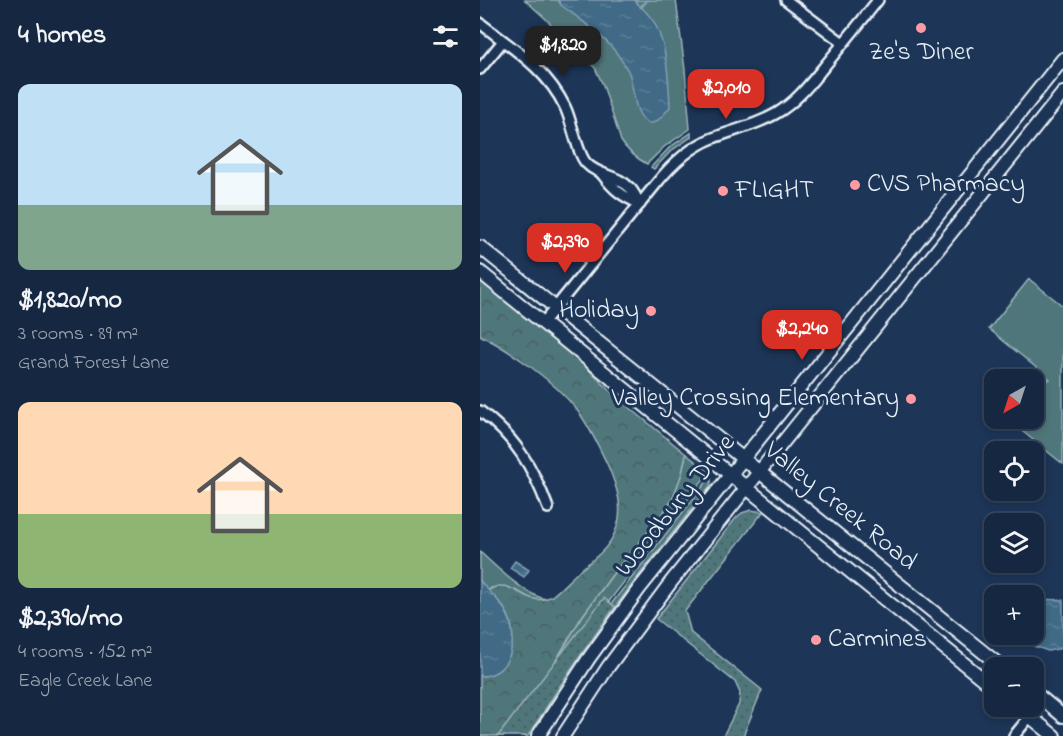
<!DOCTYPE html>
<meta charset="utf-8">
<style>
body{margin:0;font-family:"Indie Flower",sans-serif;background:#1f3048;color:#f1f3f6;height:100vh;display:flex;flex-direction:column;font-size:22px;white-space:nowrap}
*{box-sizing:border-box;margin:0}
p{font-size:20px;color:#9ea6b1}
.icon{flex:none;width:33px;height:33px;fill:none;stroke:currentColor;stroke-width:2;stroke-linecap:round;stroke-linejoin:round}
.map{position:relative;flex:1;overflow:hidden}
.sheet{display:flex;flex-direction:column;background:#162841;width:480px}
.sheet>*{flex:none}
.needle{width:39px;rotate:219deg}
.buttons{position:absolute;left:504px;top:369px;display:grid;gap:12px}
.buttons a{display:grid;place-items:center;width:60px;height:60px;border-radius:12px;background:#162841;box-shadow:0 3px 9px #0003,0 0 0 2px #35445a;font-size:30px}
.price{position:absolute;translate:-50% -51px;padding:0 14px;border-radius:12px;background:#d93025;color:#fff;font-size:20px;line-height:39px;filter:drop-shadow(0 2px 3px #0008)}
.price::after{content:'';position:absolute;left:50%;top:36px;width:18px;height:14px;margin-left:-9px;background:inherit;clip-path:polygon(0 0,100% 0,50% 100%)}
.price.current{background:#222;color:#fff}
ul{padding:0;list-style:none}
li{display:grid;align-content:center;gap:12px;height:318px;padding:0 18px}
li span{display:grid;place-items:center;height:186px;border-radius:12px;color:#555}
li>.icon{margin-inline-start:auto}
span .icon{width:108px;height:108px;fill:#fffc;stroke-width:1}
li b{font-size:26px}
h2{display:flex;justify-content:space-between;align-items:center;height:72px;padding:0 18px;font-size:26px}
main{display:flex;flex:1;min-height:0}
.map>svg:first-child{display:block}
</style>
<main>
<section class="sheet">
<h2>4 homes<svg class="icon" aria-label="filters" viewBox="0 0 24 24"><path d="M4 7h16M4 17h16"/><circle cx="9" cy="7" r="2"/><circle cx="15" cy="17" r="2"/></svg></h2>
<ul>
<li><span style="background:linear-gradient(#bfe0f5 65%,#7fa58c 0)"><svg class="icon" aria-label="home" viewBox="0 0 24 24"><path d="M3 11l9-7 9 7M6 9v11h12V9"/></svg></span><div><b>$1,820/mo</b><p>3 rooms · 89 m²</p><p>Grand Forest Lane</p></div></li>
<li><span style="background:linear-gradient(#ffd9b3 60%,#8fb573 0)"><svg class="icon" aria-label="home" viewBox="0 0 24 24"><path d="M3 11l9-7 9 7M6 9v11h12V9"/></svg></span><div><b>$2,390/mo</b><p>4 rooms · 152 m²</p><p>Eagle Creek Lane</p></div></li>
</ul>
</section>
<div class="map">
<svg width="583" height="736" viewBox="0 0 583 736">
<defs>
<pattern id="forest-crowns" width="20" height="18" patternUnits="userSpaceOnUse" patternTransform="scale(1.5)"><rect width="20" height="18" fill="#4f767a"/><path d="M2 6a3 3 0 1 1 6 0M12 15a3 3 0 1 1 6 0" fill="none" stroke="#4a5f62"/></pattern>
<pattern id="park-dots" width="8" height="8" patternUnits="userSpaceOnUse" patternTransform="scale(1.5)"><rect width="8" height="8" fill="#4f767a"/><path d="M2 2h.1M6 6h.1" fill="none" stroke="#4a5f62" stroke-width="1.8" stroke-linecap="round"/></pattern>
<pattern id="water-ripples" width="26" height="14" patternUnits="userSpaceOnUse" patternTransform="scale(1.5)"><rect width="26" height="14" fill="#3f6a86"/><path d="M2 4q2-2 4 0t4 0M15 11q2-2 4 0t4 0" fill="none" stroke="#5b8098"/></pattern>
</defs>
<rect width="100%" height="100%" fill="#1d3557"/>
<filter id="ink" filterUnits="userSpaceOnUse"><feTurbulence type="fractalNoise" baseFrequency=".0167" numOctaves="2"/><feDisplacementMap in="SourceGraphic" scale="12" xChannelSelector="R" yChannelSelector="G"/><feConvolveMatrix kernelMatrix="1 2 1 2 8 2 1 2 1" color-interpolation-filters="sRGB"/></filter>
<g filter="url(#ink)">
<g fill="#4f767a" stroke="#9cb4b9" stroke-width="1.5">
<path d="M 45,0 L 196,0 L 205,70 L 210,129 L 184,147 L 167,164 C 156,158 148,152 141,141 L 123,85 L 115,68 L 66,19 Z"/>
<path d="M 211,133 L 211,137 L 191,151 L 174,169 L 171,167 L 190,147 Z"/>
<path d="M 549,279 L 583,306 L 583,464 L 527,419 L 554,418 L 554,386 L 570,379 L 509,329 Z"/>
<path d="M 206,454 L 229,472 L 25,736 L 65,679 L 101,618 L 135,571 L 178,520 L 192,500 L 202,473 Z"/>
<path d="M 231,476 L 231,483 L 228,489 C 191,535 154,580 120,628 C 94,663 71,699 48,736 L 43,736 L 105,641 L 132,603 Z"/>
<path d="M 0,552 C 15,566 47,597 67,599 C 49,604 45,591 30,589 C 24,587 17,588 11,588 L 8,591 L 0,581 Z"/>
</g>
<path fill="url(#forest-crowns)" stroke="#9cb4b9" stroke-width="1.5" d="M 0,278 L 89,350 L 133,394 L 206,454 L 202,473 L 192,500 L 178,520 L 135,571 L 101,618 L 65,679 L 25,736 L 0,736 L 0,676 C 32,676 39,636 27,613 C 22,604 15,597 8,591 C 31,573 46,611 72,596 C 81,589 89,580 98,572 C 113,559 128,550 135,532 C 145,510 137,487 128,466 C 119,447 110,427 97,410 C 74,381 33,352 0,335 Z"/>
<g fill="url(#park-dots)" stroke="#9cb4b9" stroke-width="1.5">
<path d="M 271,510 L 283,512 L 205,611 L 211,633 L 282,690 L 263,736 L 243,736 L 259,704 L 260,693 L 255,682 L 176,619 L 256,518 L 262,513 Z"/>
<path d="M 124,598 L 135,607 L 91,669 L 48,736 L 18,736 Z"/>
</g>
<g fill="url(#water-ripples)" stroke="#83a0b4" stroke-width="1.5">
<path d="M 78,0 L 154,0 C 162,8 172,16 176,26 C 187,47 189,83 190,107 C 185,113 174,129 165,121 C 153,112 154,86 149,73 C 147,69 145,65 142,61 C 128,38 102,21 81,5 Z"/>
<path d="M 35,561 L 49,570 L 44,577 L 30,568 Z"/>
<path d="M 0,581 C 9,592 21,601 27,614 C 39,637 32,676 0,676 Z"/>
<path d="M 554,599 L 583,600 L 583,648 L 568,651 L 551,645 L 534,635 L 554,634 Z"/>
</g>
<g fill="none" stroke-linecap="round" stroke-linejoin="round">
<path stroke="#83a0b4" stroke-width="3" d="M 161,7 L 167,0"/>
<g stroke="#e8f1f8" stroke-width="14">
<g id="minor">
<path d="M 306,0 L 363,43"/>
<path d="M 0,23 C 32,48 67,69 85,107 C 92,121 97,153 106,163 C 118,176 138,175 150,188 C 154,192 157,199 160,204"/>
<path d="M 0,69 L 23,41"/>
<path d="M 122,174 C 134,190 142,196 160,204"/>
<path d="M 63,323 L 176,184 C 191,165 210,147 233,138 C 254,130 277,125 297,113 C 316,102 329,85 343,68 C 361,46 380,23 398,0"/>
<path d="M 0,411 C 35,437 53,467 68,508"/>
<path d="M 534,736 L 563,700"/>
</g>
</g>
<g stroke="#e8f1f8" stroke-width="16">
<g id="secondary">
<path d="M 0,247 L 523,668"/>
<path d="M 0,272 L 514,688"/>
<path d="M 554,692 L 583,716"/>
<path d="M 537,706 L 574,736"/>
<path d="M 58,736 L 109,658 L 159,589 L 583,59"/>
<path d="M 83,736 L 128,667 L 191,582 L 583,93"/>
</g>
</g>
<use href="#minor" stroke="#1d3557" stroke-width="9"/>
<use href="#secondary" stroke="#1d3557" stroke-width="12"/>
</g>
</g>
<g fill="#ff9aa2" stroke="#1d3557" stroke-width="2">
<circle cx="441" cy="28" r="6"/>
<circle cx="375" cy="185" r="6"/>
<circle cx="243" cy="191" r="6"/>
<circle cx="171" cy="311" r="6"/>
<circle cx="431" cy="399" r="6"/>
<circle cx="336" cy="640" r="6"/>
</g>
<g text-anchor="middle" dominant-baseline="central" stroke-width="6" stroke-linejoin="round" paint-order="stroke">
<g font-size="26" fill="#e8f1f8" stroke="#1d3557" text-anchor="start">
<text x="441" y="53" text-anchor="middle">Ze's Diner</text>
<text x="387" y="185">CVS Pharmacy</text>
<text x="255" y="191">FLIGHT</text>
<text x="159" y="311" text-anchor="end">Holiday</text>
<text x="419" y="399" text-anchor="end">Valley Crossing Elementary</text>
<text x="348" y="640">Carmines</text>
</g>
<g font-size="26" fill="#e8f1f8" stroke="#1d3557">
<text transform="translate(196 506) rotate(-51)">Woodbury Drive</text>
<text transform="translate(360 507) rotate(39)">Valley Creek Road</text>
</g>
</g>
</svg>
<div class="buttons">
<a><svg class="needle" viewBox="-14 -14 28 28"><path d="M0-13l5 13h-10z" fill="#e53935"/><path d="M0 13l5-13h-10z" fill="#9ea6b1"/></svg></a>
<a><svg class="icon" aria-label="locate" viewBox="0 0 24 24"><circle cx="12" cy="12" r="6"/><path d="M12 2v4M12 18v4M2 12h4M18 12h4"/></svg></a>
<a><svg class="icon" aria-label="layers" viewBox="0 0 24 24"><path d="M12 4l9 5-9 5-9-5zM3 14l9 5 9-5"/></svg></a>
<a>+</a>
<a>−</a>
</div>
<b class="price current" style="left:83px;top:77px">$1,820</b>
<b class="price" style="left:246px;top:120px">$2,010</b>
<b class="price" style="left:85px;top:274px">$2,390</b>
<b class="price" style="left:322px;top:361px">$2,240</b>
</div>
</main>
